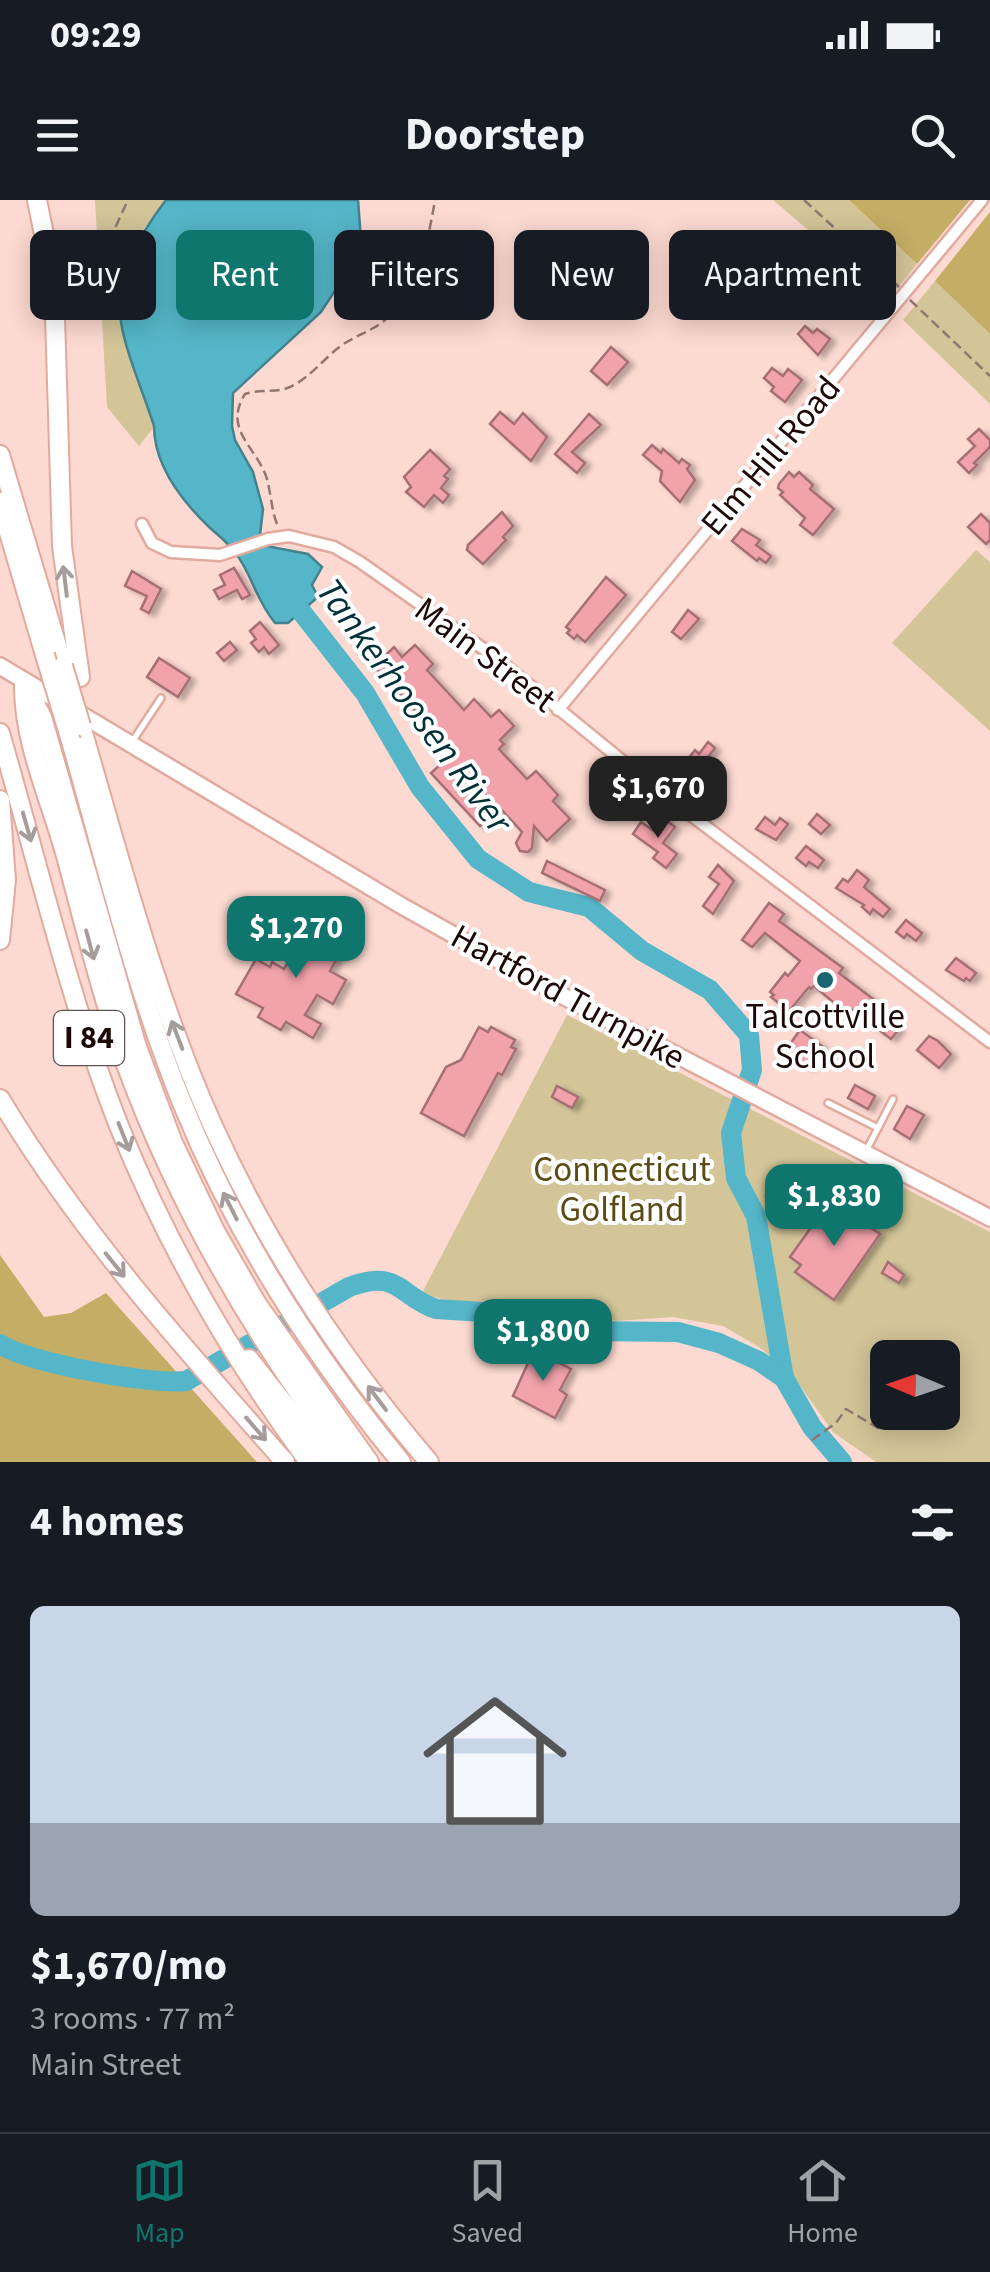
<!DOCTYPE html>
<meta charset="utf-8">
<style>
body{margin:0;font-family:"Source Sans 3",sans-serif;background:#20242c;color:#f1f3f6;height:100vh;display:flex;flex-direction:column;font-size:38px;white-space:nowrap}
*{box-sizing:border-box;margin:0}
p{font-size:32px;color:#9ea1a6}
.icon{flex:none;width:55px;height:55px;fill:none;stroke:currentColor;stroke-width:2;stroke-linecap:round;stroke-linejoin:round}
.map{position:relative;height:1262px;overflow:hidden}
.sheet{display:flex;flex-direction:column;background:#171b24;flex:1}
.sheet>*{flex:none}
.top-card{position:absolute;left:30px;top:30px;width:930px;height:90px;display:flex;gap:20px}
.needle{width:65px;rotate:272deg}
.fabs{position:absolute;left:870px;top:1140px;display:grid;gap:20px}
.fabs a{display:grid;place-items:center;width:90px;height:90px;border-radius:15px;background:#171b24;box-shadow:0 5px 25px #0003;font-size:50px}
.price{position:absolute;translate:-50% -85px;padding:0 22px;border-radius:20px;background:#0f766e;color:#fff;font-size:32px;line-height:65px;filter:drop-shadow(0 2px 5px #0008)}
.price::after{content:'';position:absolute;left:50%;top:60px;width:30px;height:22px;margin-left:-15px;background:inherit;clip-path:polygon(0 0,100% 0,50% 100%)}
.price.selected{background:#222;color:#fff}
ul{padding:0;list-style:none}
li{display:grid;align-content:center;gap:20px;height:530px;padding:0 30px}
li span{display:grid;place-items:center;height:310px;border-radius:15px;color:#555}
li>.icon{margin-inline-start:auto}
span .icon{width:180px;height:180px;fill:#fffc;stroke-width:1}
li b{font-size:42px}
h2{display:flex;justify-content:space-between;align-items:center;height:120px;padding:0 30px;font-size:42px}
.tag{padding:0 35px;border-radius:15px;background:#171b24;box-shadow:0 5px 25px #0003;font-size:35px;line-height:90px}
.tag.selected{background:#0f766e;color:#fff}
.status{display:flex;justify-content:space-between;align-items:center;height:70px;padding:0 50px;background:#171b24;direction:ltr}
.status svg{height:28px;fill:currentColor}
header{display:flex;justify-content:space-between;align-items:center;height:130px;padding:0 30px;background:#171b24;font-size:45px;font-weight:700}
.dock{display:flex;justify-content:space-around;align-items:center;height:140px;border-top:2px solid #363941;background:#171b24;font-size:28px;color:#9ea1a6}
.dock a{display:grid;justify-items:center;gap:5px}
.dock .selected{color:#0f766e}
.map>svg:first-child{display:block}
</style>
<div class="status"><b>09:29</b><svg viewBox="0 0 49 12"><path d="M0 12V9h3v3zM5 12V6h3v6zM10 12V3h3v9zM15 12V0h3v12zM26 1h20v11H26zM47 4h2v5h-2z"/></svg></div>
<header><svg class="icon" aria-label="menu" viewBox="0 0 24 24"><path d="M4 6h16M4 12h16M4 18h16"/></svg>Doorstep<svg class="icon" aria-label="search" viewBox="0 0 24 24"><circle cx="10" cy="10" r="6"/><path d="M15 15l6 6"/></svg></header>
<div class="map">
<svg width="990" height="1262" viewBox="0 0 990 1262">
<defs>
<filter id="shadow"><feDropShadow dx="5.5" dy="3" stdDeviation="2.5" flood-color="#0004"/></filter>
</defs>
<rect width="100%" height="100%" fill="#fcd9d1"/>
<g fill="#d3c598" fill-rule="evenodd">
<path d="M 95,0 L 166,0 L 144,29 L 121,122 L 154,227 L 139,246 L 107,207 Z"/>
<path d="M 773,0 L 849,0 L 917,64 L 884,105 L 828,52 L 827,46 Z"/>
<path d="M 935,81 L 990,134 L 990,204 L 903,120 Z"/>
<path d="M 976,350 L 990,362 L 990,531 L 892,443 Z"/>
<path d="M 567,815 L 990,1032 L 990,1262 L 876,1262 L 833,1232 L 791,1173 L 759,1147 L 723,1126 L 673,1117 L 617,1121 L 562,1113 L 525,1101 L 460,1102 L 421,1095 ZM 888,1158 L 942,1158 L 942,1212 L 888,1212 Z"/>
</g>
<g fill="#c4ad65">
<path d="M 849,0 L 970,0 L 917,64 Z"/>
<path d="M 990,12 L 990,134 L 935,81 Z"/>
<path d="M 0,1055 L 44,1117 L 71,1113 L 106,1093 L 257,1262 L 0,1262 Z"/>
</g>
<path fill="#54b6c8" stroke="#43828e" stroke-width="2.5" d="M 166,0 L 358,0 L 362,53 L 354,70 L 346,74 L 321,112 L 233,193 L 232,226 L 235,240 L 253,272 L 263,309 L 260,335 L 266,346 L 308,354 L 322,367 L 312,385 L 318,397 L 288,423 L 275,423 C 255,398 253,377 237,355 C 230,344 219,336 209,327 C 182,301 154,266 154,226 C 144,194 126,154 121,122 C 115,76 140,34 166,0 Z"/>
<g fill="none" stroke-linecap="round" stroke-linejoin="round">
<g stroke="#54b6c8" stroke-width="20">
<path d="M 286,392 L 365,493 L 420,587 L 478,659 L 529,692 L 589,707 L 642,751 L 710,790 L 749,835 L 752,870 L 731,933 L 736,978 L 756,1016 L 784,1178"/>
<path d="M 0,1144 C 28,1163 151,1185 186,1181 L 349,1087 C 400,1068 399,1097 436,1109 L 513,1114 L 588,1131 L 678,1132 L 719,1143 L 759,1161 L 784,1178 L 812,1227 L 842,1262"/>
</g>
</g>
<g fill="#f1a2ab" stroke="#a56f75" stroke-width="2.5" filter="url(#shadow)">
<path d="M 805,126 L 813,133 L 817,129 L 830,139 L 818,155 L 798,134 Z"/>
<path d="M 611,147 L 628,162 L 607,185 L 591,171 Z"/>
<path d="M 772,168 L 783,176 L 788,169 L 802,180 L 785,202 L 771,191 L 774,187 L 764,178 Z"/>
<path d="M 500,212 L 514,224 L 523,213 L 547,237 L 531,261 L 490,224 Z"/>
<path d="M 589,214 L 601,225 L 572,252 L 585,263 L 577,273 L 555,254 Z"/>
<path d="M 979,229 L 990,240 L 990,247 L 974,263 L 977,265 L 969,273 L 958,262 L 975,246 L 968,239 Z"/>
<path d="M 652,245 L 661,253 L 663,249 L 679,263 L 682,259 L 690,265 L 687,269 L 695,280 L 680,302 L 660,281 L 662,271 L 643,255 Z"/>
<path d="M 430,250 L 450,269 L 444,276 L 448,279 L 441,288 L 449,295 L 443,303 L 434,295 L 424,307 L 406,292 L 411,287 L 404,277 Z"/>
<path d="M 789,272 L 794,277 L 799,272 L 813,285 L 810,289 L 834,309 L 813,335 L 800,325 L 805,318 L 780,295 L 783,292 L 778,288 L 779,284 Z"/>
<path d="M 502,312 L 513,326 L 503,337 L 506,340 L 483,364 L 467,350 L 468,345 Z"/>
<path d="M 981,314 L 990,323 L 990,340 L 986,344 L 968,327 Z"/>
<path d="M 742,329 L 760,340 L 756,345 L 771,356 L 766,363 L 759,358 L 757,361 L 732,341 Z"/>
<path d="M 234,368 L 250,395 L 242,399 L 237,390 L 219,399 L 214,390 L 225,385 L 220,375 Z"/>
<path d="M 132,371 L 161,389 L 149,413 L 141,409 L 147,396 L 125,386 Z"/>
<path d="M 606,377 L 626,395 L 585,442 L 577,435 L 574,439 L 567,433 L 570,430 L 566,427 Z"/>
<path d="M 688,410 L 699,419 L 681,439 L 672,432 Z"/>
<path d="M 260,422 L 279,445 L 269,454 L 264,447 L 259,452 L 251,443 L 256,439 L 250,431 Z"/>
<path d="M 230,442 L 237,450 L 224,461 L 217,453 Z"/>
<path d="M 415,445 L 433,464 L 427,470 L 464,510 L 474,499 L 491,517 L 499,510 L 514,526 L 500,540 L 504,544 L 499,549 L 527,579 L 536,571 L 558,595 L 553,601 L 570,619 L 547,641 L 534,626 L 532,648 L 528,652 L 520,651 L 516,643 L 522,632 L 500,608 L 480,626 L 431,573 L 454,552 L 374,466 L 394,447 L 402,457 Z"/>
<path d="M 159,458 L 190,478 L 178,497 L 147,477 Z"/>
<path d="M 708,542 L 715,548 L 695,574 L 683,565 L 695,550 L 699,554 Z"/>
<path d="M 817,614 L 830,625 L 821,634 L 809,624 Z"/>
<path d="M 765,617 L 775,625 L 780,618 L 788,624 L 776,640 L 756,629 Z"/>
<path d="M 663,618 L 675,627 L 663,643 L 677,654 L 666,668 L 653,658 L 658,652 L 633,634 L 641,622 L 654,631 Z"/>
<path d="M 806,646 L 824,660 L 818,668 L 809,662 L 806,666 L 796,658 Z"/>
<path d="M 547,661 L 605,690 L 600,701 L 542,673 Z"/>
<path d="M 718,665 L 734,681 L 713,714 L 703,706 L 719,684 L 709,677 Z"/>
<path d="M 857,670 L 869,680 L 864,687 L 890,709 L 883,717 L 873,709 L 870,714 L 862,707 L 864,705 L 836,688 L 843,679 L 848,682 Z"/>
<path d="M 769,703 L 784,714 L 779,721 L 843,768 L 839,773 L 873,799 L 868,805 L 899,829 L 891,839 L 850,808 L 846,813 L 814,786 L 811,789 L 809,787 L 789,811 L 771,797 L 774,795 L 770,792 L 785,773 L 788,776 L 800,761 L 765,733 L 752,747 L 742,740 Z"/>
<path d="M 906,720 L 922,733 L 916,741 L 907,734 L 904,738 L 896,732 Z"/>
<path d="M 295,724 L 306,731 L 310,724 L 321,731 L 323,728 L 345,744 L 330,771 L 346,780 L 333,804 L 317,795 L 305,815 L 321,824 L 313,838 L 286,822 L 281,830 L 258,817 L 263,808 L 236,794 L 256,759 L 270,767 L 272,762 L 284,769 L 298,745 L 287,738 Z"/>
<path d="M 956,758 L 976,773 L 970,781 L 966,778 L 964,781 L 946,770 Z"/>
<path d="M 479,827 L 488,832 L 491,827 L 515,840 L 511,847 L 516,849 L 502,875 L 498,873 L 464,936 L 421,913 L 446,867 L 461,860 Z"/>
<path d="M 800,830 L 822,846 L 808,867 L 785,851 Z"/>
<path d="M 929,836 L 938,841 L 951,854 L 939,868 L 917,850 Z"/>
<path d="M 855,885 L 875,896 L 868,909 L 848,898 Z"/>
<path d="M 557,886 L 578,897 L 572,908 L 552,897 Z"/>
<path d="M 907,906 L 924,915 L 910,939 L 894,929 Z"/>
<path d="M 796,989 L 799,1003 L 770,1009 L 766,996 Z"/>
<path d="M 846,1003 L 872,1021 L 868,1026 L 880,1034 L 834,1100 L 795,1072 L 801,1065 L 790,1057 L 822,1012 L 825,1015 L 832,1005 L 841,1011 Z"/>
<path d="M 888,1062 L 904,1075 L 899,1083 L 882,1073 Z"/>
<path d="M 534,1150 L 571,1169 L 560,1190 L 567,1195 L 555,1218 L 513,1196 Z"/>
</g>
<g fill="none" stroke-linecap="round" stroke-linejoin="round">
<g stroke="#e2aa9e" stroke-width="10">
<g id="lane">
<path d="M 132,542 L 161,498"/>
<path d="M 828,903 L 878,928"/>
<path d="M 866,951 L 893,899"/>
</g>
</g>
<g stroke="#e2aa9e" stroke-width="15">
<g id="street">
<path d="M 142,324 L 152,343 L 171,352 L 220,355 L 268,339 L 289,336 L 334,347 L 360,362 L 495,457 L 663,594 L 990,842"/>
<path d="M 558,510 L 982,0"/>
</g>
</g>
<g stroke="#e2aa9e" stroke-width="20">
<path id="primary" d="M 0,466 L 402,706 L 559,794 L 990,1018"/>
</g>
<g stroke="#e2aa9e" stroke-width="22">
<g id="highway">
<path d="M 37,0 L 54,84 L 62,346 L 80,477"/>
<path d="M 0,255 L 63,466"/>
<path d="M 0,302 L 45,455"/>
<path d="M 24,482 L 42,517 L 137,847 L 173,943 L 215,1031 L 257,1104 L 369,1262"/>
<path d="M 24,487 C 24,544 51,601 66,656 C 85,726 102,798 127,867 C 180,1011 256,1140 349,1262"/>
<path d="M 81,526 C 120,660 155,796 212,924 C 267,1046 342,1160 429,1262"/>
<path d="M 0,533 C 38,664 69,799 119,926 C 167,1045 233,1159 309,1262"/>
<path d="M 71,541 C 106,663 135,788 183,905 C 236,1035 312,1154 401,1262"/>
<path d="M 0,600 L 6,680 L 0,740"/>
<path d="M 0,899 C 80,1032 182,1146 285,1262"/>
<path d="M 249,1159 L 330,1262"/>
</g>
</g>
<g stroke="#927671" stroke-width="2.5" stroke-dasharray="10 5" stroke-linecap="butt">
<path d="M 804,0 L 899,87"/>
<path d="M 108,70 L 108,43 L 128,0"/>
<path d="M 910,100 L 990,176"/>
<path d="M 277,324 C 271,309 271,291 266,276 C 255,246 223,229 245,194 C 260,189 277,193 290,187 C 308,179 323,160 338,148 C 353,136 371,132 385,120 C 418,91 428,41 435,0"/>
<path d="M 812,1240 L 836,1223 L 846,1209 L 883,1231"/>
</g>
<use href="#lane" stroke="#fff" stroke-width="5"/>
<use href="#street" stroke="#fff" stroke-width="10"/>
<use href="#primary" stroke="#fff" stroke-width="15"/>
<use href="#highway" stroke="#fff" stroke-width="18"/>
<g stroke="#e2aa9e" stroke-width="22" stroke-linecap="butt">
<g id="highway-bridge">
<path d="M 45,455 L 71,541"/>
<path d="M 63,466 L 81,526"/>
</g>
</g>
<use href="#highway-bridge" stroke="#fff" stroke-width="18"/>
</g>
<defs><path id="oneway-shaft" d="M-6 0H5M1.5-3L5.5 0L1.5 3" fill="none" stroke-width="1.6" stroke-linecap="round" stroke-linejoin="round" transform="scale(2.5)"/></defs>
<g stroke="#a49d9b">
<use href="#oneway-shaft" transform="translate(65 381) rotate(-97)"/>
<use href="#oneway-shaft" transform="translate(27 627) rotate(74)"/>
<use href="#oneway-shaft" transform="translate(90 745) rotate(75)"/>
<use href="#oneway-shaft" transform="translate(177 835) rotate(-111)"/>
<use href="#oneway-shaft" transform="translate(124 937) rotate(68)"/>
<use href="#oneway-shaft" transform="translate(230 1006) rotate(-117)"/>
<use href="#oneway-shaft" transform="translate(115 1065) rotate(51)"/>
<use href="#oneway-shaft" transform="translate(377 1198) rotate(-127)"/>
<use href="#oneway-shaft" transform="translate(256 1229) rotate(49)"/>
</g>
<circle fill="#1b6471" stroke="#fff" stroke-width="4" cx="825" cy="780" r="10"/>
<g text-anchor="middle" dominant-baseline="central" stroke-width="8" stroke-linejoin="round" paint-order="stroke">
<rect fill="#fff" stroke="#605351" stroke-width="2.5" x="54" y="811" width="70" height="54" rx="8"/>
<g font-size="32" font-weight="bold" fill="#1c0906">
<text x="89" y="838">I 84</text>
</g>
<g font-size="35" fill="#1c0906" stroke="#fff">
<text transform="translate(771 256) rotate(-50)">Elm Hill Road</text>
<text transform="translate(485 455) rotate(37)">Main Street</text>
<text transform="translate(568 797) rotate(29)">Hartford Turnpike</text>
</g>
<g font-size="35" fill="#1c0906" stroke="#fff">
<text x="825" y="817">Talcottville<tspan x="825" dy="40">School</tspan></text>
</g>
<g font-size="35" fill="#5b4b14" stroke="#fff">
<text x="622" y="970">Connecticut<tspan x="622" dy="40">Golfland</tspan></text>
</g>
<g font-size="38" font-style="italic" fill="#003038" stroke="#fff">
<text transform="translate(414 506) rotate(54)">Tankerhoosen River</text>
</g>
</g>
</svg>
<div class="fabs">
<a><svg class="needle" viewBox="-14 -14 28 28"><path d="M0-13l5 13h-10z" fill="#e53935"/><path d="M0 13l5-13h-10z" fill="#9ea1a6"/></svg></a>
</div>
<b class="price selected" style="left:658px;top:641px">$1,670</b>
<b class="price" style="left:296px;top:781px">$1,270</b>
<b class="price" style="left:834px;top:1049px">$1,830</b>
<b class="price" style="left:543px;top:1184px">$1,800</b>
<div class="top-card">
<a class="tag">Buy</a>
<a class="tag selected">Rent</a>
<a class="tag">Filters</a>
<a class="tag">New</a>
<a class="tag">Apartment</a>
</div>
</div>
<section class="sheet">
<h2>4 homes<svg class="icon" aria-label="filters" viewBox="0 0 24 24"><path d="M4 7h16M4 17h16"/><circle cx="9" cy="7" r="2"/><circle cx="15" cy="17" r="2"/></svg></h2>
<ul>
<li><span style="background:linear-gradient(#c9d6e8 70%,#9aa5b1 0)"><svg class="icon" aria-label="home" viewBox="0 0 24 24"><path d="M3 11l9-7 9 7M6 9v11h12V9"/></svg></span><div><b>$1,670/mo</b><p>3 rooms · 77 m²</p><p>Main Street</p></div></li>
</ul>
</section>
<nav class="dock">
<a class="selected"><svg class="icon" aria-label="map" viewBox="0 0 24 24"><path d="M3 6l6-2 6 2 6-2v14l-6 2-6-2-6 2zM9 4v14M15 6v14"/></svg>Map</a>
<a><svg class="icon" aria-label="saved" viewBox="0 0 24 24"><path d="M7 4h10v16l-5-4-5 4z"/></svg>Saved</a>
<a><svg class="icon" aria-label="home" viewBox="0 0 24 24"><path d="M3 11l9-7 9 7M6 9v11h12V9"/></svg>Home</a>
</nav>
